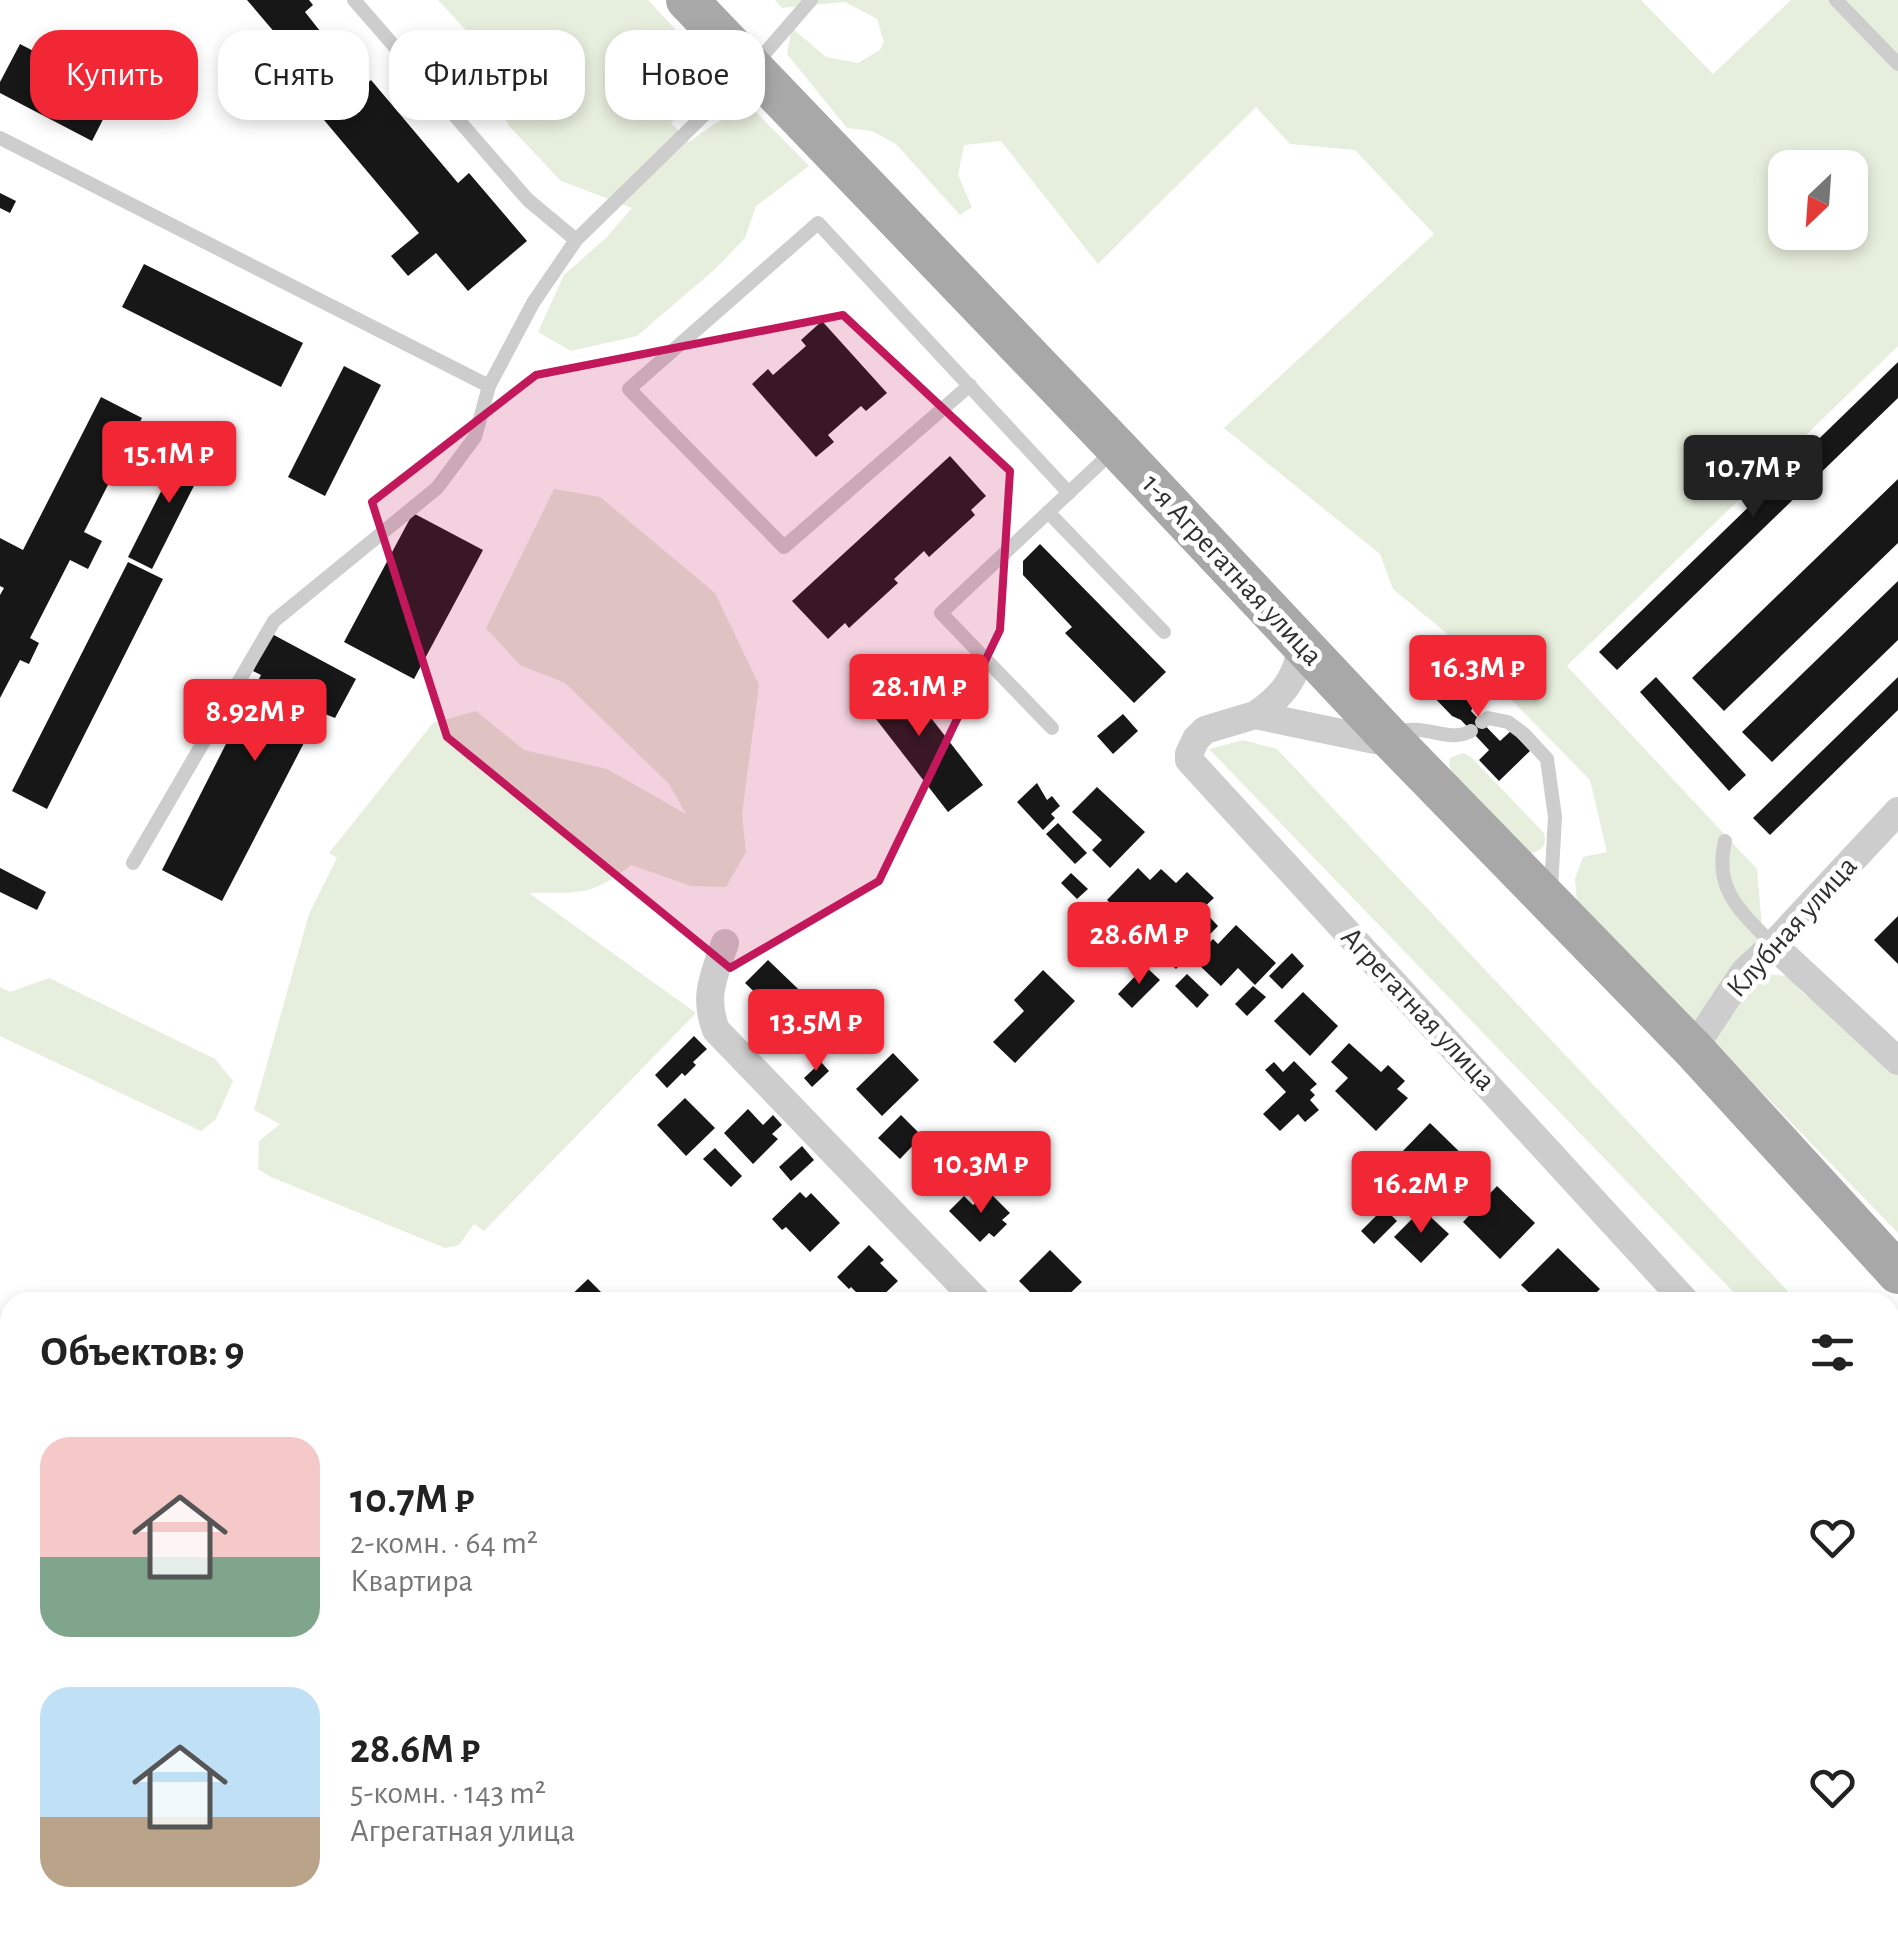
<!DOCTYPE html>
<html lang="ru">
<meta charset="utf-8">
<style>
body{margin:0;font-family:"Alegreya Sans",sans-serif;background:#f2f2f2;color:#222;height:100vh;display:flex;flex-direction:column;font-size:38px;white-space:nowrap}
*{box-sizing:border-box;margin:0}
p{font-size:32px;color:#767676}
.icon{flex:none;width:55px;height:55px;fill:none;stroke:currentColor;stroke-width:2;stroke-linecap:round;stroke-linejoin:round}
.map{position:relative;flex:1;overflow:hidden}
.panel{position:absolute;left:0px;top:1292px;width:1900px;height:642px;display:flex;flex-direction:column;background:#fff;border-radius:30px 30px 0 0;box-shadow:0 5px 15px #0003}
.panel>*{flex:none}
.banner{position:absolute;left:30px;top:30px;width:1000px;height:90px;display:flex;gap:20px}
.needle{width:65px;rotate:205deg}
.fabs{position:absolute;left:1768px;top:150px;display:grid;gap:20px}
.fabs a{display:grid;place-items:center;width:100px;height:100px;border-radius:20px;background:#fff;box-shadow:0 5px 15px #0003;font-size:50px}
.price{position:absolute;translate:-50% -85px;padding:0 22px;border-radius:10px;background:#f22736;color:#fff;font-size:32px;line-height:65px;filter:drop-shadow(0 2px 5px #0008)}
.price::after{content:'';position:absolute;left:50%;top:60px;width:30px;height:22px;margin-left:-15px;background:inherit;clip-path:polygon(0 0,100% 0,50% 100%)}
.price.selected{background:#222;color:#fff}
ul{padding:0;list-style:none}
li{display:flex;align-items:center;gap:30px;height:250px;padding:0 40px}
li span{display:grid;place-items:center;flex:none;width:280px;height:200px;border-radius:30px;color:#555}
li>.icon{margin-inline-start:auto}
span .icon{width:120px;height:120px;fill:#fffc;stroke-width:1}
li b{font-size:42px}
h2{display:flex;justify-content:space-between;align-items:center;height:120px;padding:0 40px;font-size:42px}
.tag{padding:0 35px;border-radius:30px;background:#fff;box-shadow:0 5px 15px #0003;font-size:35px;line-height:90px}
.tag.selected{background:#f22736;color:#fff}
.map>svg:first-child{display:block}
</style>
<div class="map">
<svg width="1898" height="1933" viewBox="0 0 1898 1933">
<rect width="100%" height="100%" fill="#fff"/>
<g fill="#e6eedd" fill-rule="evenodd">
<path d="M 438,0 L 648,0 L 707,63 C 713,90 688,106 671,123 L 689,142 C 709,128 729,110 755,111 L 809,166 L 756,206 L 745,238 L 714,270 L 637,336 L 571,351 L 538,332 L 564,275 L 606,238 L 632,208 L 561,181 L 509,126 L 465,29 Z"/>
<path d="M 775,0 L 1641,0 L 1713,74 L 1791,0 L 1898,0 L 1898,346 L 1567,666 L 1757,869 L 1766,974 L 1787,976 L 1805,995 L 1836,1012 L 1898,1061 L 1898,1233 L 1577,901 L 1575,879 L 1583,857 L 1607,852 L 1590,780 L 1444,631 L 1393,589 L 1380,554 L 1224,428 L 1434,234 L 1355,150 L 1290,144 L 1256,107 L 1098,264 L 1001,141 L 964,145 L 958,175 L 972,207 L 960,215 L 896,144 L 872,131 L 847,128 L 787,54 L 792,28 L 826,57 L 858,63 L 880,50 L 884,42 L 877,19 L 845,2 L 782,8 ZM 1785,168 L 1850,168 L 1850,232 L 1785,232 Z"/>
<path d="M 554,489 L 600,497 L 715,593 L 759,685 L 742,814 L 746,852 L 726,887 L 691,886 L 631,865 C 589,898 579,892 529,893 L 696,1013 L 484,1231 L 474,1224 L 459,1245 L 445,1248 L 271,1177 L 258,1169 L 259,1141 L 280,1124 L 254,1110 L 309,914 L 337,858 L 329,853 L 433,723 L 476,711 L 524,750 L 607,769 L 686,814 L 669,784 L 565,683 L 520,665 L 486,628 Z"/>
<path d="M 1243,740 L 1277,749 L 1798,1302 L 1743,1302 L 1209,749 Z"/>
<path d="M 1463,753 L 1471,757 L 1543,832 C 1548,843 1543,851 1531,853 L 1452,775 L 1449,764 L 1450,758 Z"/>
<path d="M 49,978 L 215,1059 L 233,1081 L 216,1119 L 201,1131 L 0,1036 L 0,987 L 10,992 Z"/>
<path d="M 1890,1400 L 1898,1408 L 1898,1464 L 1890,1455 Z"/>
</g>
<g fill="#171717">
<path d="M 247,0 L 309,0 L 313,5 L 305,12 L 320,31 L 293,54 Z"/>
<path d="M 20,44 L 116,94 L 92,141 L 0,93 L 0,82 Z"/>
<path d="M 371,80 L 458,183 L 469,173 L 527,241 L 468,291 L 436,253 L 408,276 L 391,256 L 419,233 L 324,120 Z"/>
<path d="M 0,193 L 16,201 L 10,213 L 0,208 Z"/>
<path d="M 144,264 L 303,343 L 281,387 L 122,307 Z"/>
<path d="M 822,321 L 887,393 L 866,411 L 861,406 L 828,435 L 834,442 L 816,457 L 752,384 L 768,369 L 773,375 L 806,346 L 801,340 Z"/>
<path d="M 1898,362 L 1898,398 L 1617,670 L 1599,652 Z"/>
<path d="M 344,366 L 381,385 L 325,496 L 288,477 Z"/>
<path d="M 101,397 L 142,418 L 84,532 L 102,541 L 88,569 L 70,560 L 30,638 L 39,643 L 29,664 L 20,660 L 0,698 L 0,595 L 4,588 L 0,586 L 0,538 L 23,550 Z"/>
<path d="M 186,442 L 210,454 L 152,569 L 128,557 Z"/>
<path d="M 950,456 L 986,496 L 971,510 L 975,515 L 929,557 L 924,551 L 894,579 L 898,583 L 849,628 L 845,623 L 828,639 L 792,601 Z"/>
<path d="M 1898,479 L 1898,543 L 1724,711 L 1692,678 Z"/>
<path d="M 413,513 L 483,550 L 414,679 L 344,642 Z"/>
<path d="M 1040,544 L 1166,672 L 1134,703 L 1065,633 L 1072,627 L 1023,575 L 1023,561 Z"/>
<path d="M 128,562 L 163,579 L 47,809 L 12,791 Z"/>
<path d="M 1898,581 L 1898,640 L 1772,762 L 1742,732 Z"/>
<path d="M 272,634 L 356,679 L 335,718 L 320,712 L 222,901 L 162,870 L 261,675 L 253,671 Z"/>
<path d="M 1460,662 L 1483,686 L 1471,711 L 1500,741 L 1511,731 L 1530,751 L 1499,781 L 1479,760 L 1489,750 L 1461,720 L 1452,716 L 1428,691 Z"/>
<path d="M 890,665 L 983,785 L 948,812 L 855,692 Z"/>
<path d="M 1656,677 L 1746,775 L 1729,791 L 1640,692 Z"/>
<path d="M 1898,677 L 1898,710 L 1770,835 L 1753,818 Z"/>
<path d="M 1123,714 L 1138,731 L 1113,754 L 1097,736 Z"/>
<path d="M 1037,783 L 1047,800 L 1052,796 L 1060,806 L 1051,814 L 1055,818 L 1043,830 L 1017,802 Z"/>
<path d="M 1097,787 L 1145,832 L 1110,868 L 1092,850 L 1102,840 L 1072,812 Z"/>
<path d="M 1058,823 L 1087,853 L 1075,864 L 1046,834 Z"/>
<path d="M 0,868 L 46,892 L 37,910 L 0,892 Z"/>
<path d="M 1138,868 L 1150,880 L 1161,869 L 1176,883 L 1187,872 L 1214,898 L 1202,909 L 1218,926 L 1176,969 L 1156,950 L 1163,943 L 1146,926 L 1140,932 L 1107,900 Z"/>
<path d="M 1071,873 L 1088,889 L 1077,899 L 1061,883 Z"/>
<path d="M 1898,916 L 1898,964 L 1874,940 Z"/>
<path d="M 1108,925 L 1120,928 L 1123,940 L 1115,948 L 1103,945 L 1100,932 Z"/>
<path d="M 1236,925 L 1276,963 L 1255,985 L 1238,968 L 1221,986 L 1198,964 L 1209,952 L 1204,948 L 1213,939 L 1218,944 Z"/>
<path d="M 1292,953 L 1304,966 L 1282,989 L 1269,976 Z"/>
<path d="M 768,960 L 819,1009 L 796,1032 L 745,983 Z"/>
<path d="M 1145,966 L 1160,980 L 1132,1008 L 1118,994 Z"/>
<path d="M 1043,970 L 1075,1001 L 1015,1063 L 993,1042 L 1024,1011 L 1014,1000 Z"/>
<path d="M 1187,974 L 1209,995 L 1197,1008 L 1175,986 Z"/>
<path d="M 1253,986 L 1266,997 L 1247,1016 L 1235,1004 Z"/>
<path d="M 1303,992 L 1338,1026 L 1310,1056 L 1274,1021 Z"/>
<path d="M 694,1036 L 707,1049 L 693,1062 L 696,1065 L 685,1076 L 682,1073 L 667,1088 L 655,1075 Z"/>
<path d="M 1349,1043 L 1381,1072 L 1388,1065 L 1405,1081 L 1397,1089 L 1408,1098 L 1376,1131 L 1335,1091 L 1348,1078 L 1331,1062 Z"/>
<path d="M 893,1053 L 919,1080 L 882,1116 L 856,1089 Z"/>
<path d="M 1294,1061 L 1317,1084 L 1310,1090 L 1315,1095 L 1310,1100 L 1319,1110 L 1305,1122 L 1298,1114 L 1280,1131 L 1263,1114 L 1286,1092 L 1265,1070 L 1274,1062 L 1283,1072 Z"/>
<path d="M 821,1062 L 829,1071 L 812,1087 L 804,1078 Z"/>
<path d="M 685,1098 L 715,1128 L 686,1156 L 657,1125 Z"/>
<path d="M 748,1109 L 763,1125 L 773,1115 L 782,1125 L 772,1134 L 778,1139 L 753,1164 L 724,1133 Z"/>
<path d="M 901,1115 L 922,1136 L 900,1159 L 878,1138 Z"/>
<path d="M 1430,1123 L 1471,1163 L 1442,1193 L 1401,1153 Z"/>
<path d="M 802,1146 L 814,1160 L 791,1181 L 779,1167 Z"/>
<path d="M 715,1148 L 742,1176 L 731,1187 L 703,1159 Z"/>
<path d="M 1497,1186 L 1535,1223 L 1500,1259 L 1463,1222 Z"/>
<path d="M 988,1191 L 1010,1213 L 1002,1220 L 1007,1224 L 994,1237 L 989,1233 L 980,1242 L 949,1211 L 964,1196 L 973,1205 Z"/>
<path d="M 800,1192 L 806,1198 L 811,1193 L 840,1223 L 810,1252 L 786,1227 L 782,1230 L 772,1219 Z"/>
<path d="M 1384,1208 L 1397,1221 L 1374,1244 L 1361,1231 Z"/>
<path d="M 1422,1209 L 1449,1234 L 1421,1263 L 1394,1237 Z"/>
<path d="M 869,1245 L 884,1260 L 880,1263 L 898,1281 L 876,1302 L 866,1302 L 851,1287 L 849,1289 L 837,1277 Z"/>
<path d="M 1558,1248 L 1600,1289 L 1590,1299 L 1594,1302 L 1539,1302 L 1521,1285 Z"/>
<path d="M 1050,1250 L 1082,1282 L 1063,1300 L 1060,1296 L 1054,1302 L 1040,1302 L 1019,1281 Z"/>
<path d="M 588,1279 L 611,1302 L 564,1302 Z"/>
<path d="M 1898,1619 L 1898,1656 L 1890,1647 L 1890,1626 Z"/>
<path d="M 1890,1690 L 1898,1699 L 1898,1703 L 1890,1710 Z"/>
<path d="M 301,1925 L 354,1925 L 350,1933 L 307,1933 L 299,1930 Z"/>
<path d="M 379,1925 L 409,1925 L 416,1928 L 414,1933 L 375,1933 Z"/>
<path d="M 610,1925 L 648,1925 L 642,1931 L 644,1933 L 602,1933 Z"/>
<path d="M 1226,1925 L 1241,1925 L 1249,1933 L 1218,1933 Z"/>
<path d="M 1448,1925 L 1506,1925 L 1498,1933 L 1456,1933 Z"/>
<path d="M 1626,1925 L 1655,1925 L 1647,1933 L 1634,1933 Z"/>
<path d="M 1715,1925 L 1758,1925 L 1749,1933 L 1723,1933 Z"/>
</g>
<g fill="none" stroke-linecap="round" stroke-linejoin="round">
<g stroke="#cdcdcd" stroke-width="14">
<path d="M 354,0 L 528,200 L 576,240"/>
<path d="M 1836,0 L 1898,64"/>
<path d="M 0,138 L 489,386"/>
<path d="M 970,385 L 784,547 L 629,389 L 818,223 L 1069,493"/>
<path d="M 1048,512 L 1164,632"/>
<path d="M 1482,722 L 1488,718 L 1508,722 L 1524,734 L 1547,759 L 1555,817 L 1551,888"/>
<path d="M 1052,728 L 941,613 L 1112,452"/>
<path d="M 1395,733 C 1424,722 1448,744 1471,731"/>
<path d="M 1725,841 C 1713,891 1742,912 1773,945"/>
<path d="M 133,863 L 274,621 L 437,488 L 475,437 L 489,386 L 533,303 L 576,240 L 751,69 L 811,0"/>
</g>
<g stroke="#cdcdcd" stroke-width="28">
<path d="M 1255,715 C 1283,696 1297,678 1302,644"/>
<path d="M 1388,736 L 1375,740 L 1255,715 L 1205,730 L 1196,739 L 1189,754 L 1189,760 L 1686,1302"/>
<path d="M 725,943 C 714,976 703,996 716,1030 L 978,1302"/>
<path d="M 1773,945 L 1898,1061"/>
<path d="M 1693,1049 L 1744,972 L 1773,945 L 1898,811"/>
<path d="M 1890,1525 L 1898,1533"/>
<path d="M 694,1925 L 702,1933"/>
<path d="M 1108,1925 L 1116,1933"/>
<path d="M 1586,1925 L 1594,1933"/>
<path d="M 187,1933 L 190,1925"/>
</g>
<path stroke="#a8a8a8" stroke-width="42" d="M 687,0 L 1117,448 L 1388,736 L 1693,1049 L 1898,1273"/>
</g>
<path fill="#c2185b" fill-opacity="0.2" stroke="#c2185b" stroke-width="8" stroke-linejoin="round" d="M 843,315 L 1010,471 L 1000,630 L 879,881 L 730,968 L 447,737 L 372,502 L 536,375 Z"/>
<g text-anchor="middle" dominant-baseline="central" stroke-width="10" stroke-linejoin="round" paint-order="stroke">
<g font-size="30" fill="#303030" stroke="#fff">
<text transform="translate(1232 570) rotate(47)">1-я Агрегатная улица</text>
<text transform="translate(1792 927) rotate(-48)">Клубная улица</text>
<text transform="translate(1418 1009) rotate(47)">Агрегатная улица</text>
</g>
</g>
</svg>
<div class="fabs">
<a><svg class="needle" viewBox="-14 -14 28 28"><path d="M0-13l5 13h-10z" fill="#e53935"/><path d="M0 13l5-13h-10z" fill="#767676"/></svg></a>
</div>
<b class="price" style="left:169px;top:506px">15.1M ₽</b>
<b class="price selected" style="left:1753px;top:520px">10.7M ₽</b>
<b class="price" style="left:1478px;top:720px">16.3M ₽</b>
<b class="price" style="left:919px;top:739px">28.1M ₽</b>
<b class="price" style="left:255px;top:764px">8.92M ₽</b>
<b class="price" style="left:1139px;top:987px">28.6M ₽</b>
<b class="price" style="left:816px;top:1074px">13.5M ₽</b>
<b class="price" style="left:981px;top:1216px">10.3M ₽</b>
<b class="price" style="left:1421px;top:1236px">16.2M ₽</b>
<div class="banner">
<a class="tag selected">Купить</a>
<a class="tag">Снять</a>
<a class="tag">Фильтры</a>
<a class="tag">Новое</a>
</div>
<section class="panel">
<h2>Объектов: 9<svg class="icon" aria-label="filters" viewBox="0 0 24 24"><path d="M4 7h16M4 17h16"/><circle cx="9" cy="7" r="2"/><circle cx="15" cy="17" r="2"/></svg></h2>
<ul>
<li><span style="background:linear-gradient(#f6c9c9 60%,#7fa58c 0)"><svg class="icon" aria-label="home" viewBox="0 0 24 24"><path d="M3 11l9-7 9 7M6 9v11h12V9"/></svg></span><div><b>10.7M ₽</b><p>2-комн. · 64 m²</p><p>Квартира</p></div><svg class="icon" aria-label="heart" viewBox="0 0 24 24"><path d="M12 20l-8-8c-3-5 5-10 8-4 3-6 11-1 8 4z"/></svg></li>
<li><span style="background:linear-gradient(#bfe0f5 65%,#b9a48a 0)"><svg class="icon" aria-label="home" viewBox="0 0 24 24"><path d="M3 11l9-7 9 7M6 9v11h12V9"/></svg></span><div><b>28.6M ₽</b><p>5-комн. · 143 m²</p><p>Агрегатная улица</p></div><svg class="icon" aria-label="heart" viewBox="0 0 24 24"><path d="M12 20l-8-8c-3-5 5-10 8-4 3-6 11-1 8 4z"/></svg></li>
</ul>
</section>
</div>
